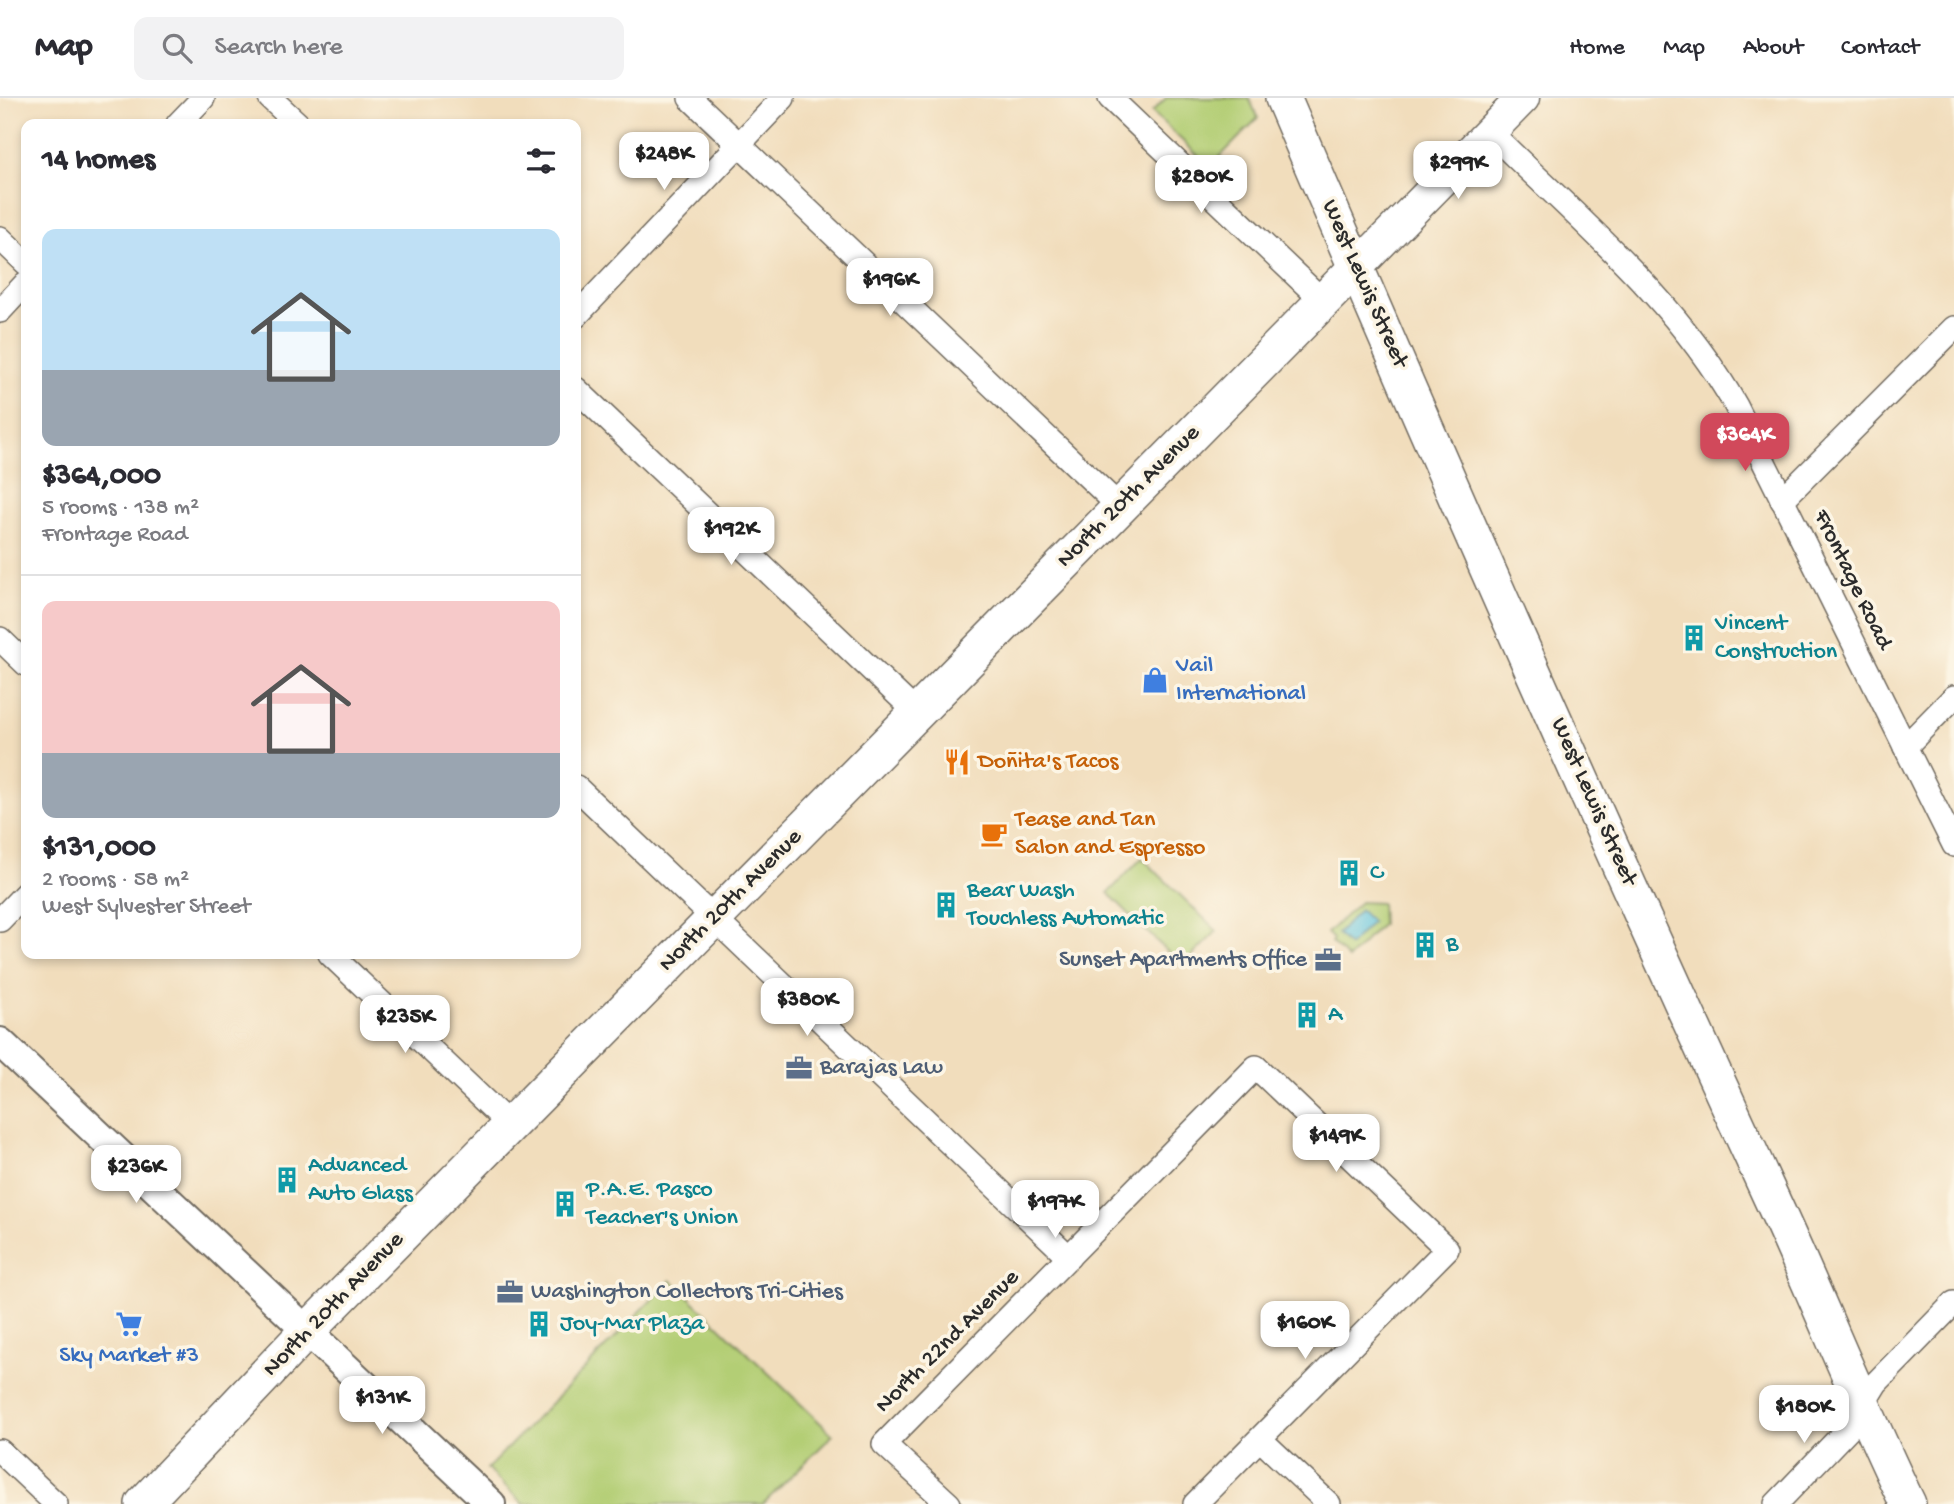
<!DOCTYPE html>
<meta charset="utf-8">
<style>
body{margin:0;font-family:"Gochi Hand",sans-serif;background:#f2f2f3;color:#2b2b33;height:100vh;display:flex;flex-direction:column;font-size:26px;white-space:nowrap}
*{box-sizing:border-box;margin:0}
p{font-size:23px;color:#7c7c81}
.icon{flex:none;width:38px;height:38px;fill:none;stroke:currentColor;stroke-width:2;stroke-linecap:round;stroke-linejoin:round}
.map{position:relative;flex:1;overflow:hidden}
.drawer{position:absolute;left:21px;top:21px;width:560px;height:840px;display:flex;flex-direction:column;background:#fff;border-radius:14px;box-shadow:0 4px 10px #0003}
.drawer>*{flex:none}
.price{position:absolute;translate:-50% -60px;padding:0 16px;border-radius:14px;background:#fff;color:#222;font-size:23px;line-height:46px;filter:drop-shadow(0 2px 4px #0008)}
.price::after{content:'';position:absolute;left:50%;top:42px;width:21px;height:16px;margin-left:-10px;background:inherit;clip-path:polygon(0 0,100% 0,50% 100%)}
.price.active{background:#d1495b;color:#fff}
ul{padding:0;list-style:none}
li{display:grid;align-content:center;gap:14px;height:371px;padding:0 21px}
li+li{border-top:2px solid #e1e1e2}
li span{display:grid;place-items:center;height:217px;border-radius:14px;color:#555}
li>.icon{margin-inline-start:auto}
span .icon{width:126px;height:126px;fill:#fffc;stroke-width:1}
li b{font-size:30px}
h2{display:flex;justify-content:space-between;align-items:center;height:84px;padding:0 21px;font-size:30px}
header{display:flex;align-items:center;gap:42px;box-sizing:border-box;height:98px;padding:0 35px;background:#fff;border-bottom:2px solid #e1e1e2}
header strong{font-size:33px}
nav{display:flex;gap:38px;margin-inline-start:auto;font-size:24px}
.search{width:490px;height:63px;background:#f2f2f3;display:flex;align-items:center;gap:18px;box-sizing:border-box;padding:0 24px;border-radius:14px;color:#7c7c81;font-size:26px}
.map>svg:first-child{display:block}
</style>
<header>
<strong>Map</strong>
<div class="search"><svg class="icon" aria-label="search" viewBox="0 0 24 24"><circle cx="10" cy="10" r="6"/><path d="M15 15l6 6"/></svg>Search here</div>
<nav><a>Home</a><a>Map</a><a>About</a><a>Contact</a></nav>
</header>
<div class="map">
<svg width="1954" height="1406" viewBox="0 0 1954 1406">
<rect width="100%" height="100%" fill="#fcf5e5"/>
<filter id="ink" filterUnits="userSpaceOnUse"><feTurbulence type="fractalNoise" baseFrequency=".0143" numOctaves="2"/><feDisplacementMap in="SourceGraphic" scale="14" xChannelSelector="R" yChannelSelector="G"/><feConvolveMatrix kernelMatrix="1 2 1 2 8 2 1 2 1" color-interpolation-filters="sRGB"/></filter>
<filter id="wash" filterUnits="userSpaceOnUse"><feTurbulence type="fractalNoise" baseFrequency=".00686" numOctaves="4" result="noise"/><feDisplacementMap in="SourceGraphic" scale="28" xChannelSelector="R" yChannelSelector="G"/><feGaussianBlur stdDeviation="1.57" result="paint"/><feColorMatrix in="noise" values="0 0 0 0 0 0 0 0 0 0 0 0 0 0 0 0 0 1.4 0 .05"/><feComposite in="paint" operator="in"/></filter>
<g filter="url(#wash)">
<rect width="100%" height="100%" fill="#f1ddbc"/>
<g fill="#b3ce74" stroke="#6f7c50" stroke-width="2">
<path d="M 1166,0 L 1249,0 L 1258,20 L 1210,69 L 1152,14 Z"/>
<path d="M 1142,760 L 1217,833 L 1182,868 L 1108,795 Z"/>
<path d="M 1360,804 L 1381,805 L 1382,826 L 1348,861 L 1331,844 L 1333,841 L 1327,835 Z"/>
<path d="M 671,1182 L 833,1337 L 763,1406 L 523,1406 L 487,1371 Z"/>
</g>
<path fill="#61c4df" stroke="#467885" stroke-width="2" d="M 1360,812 L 1372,824 L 1349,848 L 1337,836 Z"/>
</g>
<g filter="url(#ink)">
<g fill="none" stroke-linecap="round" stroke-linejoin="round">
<g stroke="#70695e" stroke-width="26">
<g id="minor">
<path d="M 270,0 L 298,26"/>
<path d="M 690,0 L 1120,409"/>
<path d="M 1110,0 L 1323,203"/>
<path d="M 178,26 L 203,0"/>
<path d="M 1490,34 C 1577,120 1676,201 1736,308 L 1954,747"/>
<path d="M 0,140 L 26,165"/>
<path d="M 0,213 L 26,185"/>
<path d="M 576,218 L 783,0"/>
<path d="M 576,291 L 917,615"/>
<path d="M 1782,402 L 1954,230"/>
<path d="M 0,541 L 26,566"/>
<path d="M 1905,649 L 1954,599"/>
<path d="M 576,689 L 1069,1159"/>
<path d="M 0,822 L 26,795"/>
<path d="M 330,856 L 510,1027"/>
<path d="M 1260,1341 L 1329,1406"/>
<path d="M 0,1353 L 56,1406"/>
<path d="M 949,1406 L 884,1346 L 1256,969 L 1447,1151 L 1195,1406"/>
<path d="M 1776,1406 L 1848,1331 L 1876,1285 L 1954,1205"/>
</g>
</g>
<g stroke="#70695e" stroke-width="32">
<path id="tertiary" d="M 0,944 L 491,1406"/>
</g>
<g stroke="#70695e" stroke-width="35">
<path id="secondary" d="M 1356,170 L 1523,0"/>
</g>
<g stroke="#70695e" stroke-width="38">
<g id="primary">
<path d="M 1283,0 C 1443,374 1608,747 1779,1117 C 1823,1213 1862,1311 1908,1406"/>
<path d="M 143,1406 L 306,1234 L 1356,170"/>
</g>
</g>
<use href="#minor" stroke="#fff" stroke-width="23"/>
<use href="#tertiary" stroke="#fff" stroke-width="28"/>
<use href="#secondary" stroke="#fff" stroke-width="32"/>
<use href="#primary" stroke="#fff" stroke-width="35"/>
</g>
</g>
<defs>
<g id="building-bare" transform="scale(2.1)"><path d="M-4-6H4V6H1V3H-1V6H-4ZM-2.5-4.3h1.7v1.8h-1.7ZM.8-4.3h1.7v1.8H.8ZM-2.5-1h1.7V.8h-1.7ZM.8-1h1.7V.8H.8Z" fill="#0f9aa8" stroke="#fcf5e5" stroke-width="2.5" paint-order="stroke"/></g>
<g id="shop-bare" transform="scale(2.1)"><path d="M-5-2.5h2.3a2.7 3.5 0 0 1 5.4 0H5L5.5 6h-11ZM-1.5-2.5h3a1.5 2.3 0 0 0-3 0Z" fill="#3f7fe0" stroke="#fcf5e5" stroke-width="2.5" paint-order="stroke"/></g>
<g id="restaurant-bare" transform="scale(2.1)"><path d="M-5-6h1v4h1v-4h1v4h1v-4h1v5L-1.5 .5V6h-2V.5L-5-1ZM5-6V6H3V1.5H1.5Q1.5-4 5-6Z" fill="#e8710a" stroke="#fcf5e5" stroke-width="2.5" paint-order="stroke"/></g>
<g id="cafe-bare" transform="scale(2.1)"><path d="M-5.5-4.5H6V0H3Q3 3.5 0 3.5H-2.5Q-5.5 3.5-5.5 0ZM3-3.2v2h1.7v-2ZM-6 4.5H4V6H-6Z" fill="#e8710a" stroke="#fcf5e5" stroke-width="2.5" paint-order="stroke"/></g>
<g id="office-bare" transform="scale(2.1)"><path d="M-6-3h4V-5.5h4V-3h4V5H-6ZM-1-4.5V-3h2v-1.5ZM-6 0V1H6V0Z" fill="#5c6f8a" stroke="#fcf5e5" stroke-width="2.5" paint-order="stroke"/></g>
<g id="supermarket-bare" transform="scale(2.1)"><path d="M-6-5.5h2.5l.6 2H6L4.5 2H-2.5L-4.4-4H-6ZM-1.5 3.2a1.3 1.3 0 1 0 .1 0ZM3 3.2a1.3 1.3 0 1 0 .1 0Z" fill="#3f7fe0" stroke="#fcf5e5" stroke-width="2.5" paint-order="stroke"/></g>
</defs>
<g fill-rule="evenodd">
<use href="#building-bare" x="1694" y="540"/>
<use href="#shop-bare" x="1155" y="582"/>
<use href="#restaurant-bare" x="957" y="664"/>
<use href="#cafe-bare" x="994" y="736"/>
<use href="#building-bare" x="1349" y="775"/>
<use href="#building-bare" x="946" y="807"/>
<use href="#building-bare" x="1425" y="847"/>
<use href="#office-bare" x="1328" y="862"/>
<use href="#building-bare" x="1307" y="917"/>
<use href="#office-bare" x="799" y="970"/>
<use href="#building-bare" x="287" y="1082"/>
<use href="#building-bare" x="565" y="1106"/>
<use href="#office-bare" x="510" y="1194"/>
<use href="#supermarket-bare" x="129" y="1226"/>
<use href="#building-bare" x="539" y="1226"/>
</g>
<g text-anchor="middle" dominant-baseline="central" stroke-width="7" stroke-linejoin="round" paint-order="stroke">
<g font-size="24" fill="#2b2b2b" stroke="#fcf5e5">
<text transform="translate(1364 186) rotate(66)">West Lewis Street</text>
<text transform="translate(1129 399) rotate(-45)">North 20th Avenue</text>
<text transform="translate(1852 482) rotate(64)">Frontage Road</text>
<text transform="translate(1593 704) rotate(66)">West Lewis Street</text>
<text transform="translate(731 803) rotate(-45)">North 20th Avenue</text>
<text transform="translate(334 1207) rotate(-46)">North 20th Avenue</text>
<text transform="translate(948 1244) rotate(-45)">North 22nd Avenue</text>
</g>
<g font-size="24" fill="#0d838f" stroke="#fcf5e5" text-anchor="start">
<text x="1715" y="526">Vincent<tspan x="1715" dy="28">Construction</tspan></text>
<text x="1370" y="775">C</text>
<text x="967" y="793">Bear Wash<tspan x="967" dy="28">Touchless Automatic</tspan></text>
<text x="1446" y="847">B</text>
<text x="1328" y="917">A</text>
<text x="308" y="1068">Advanced<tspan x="308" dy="28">Auto Glass</tspan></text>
<text x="586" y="1092">P.A.E. Pasco<tspan x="586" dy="28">Teacher's Union</tspan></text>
<text x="560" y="1226">Joy-Mar Plaza</text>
</g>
<g font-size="24" fill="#366cbe" stroke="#fcf5e5" text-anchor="start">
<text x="1176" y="568">Vail<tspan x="1176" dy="28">International</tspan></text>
<text x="129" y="1258" text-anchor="middle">Sky Market #3</text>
</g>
<g font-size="24" fill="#c56008" stroke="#fcf5e5" text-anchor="start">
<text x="978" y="664">Doñita's Tacos</text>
<text x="1015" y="722">Tease and Tan<tspan x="1015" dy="28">Salon and Espresso</tspan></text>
</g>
<g font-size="24" fill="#4e5e75" stroke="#fcf5e5" text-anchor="start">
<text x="1307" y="862" text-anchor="end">Sunset Apartments Office</text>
<text x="820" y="970">Barajas Law</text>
<text x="531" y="1194">Washington Collectors Tri-Cities</text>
</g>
</g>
</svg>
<b class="price" style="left:664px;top:94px">$248K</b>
<b class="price" style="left:1458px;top:103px">$299K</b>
<b class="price" style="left:1201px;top:117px">$280K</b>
<b class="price" style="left:890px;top:220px">$196K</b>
<b class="price active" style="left:1745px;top:375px">$364K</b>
<b class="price" style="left:731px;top:469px">$192K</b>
<b class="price" style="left:807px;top:940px">$380K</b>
<b class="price" style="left:405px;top:957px">$235K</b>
<b class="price" style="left:1336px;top:1076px">$149K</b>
<b class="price" style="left:136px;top:1107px">$236K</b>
<b class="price" style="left:1055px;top:1142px">$197K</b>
<b class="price" style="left:1305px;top:1263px">$160K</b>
<b class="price" style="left:382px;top:1338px">$131K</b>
<b class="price" style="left:1804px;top:1347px">$180K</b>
<section class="drawer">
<h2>14 homes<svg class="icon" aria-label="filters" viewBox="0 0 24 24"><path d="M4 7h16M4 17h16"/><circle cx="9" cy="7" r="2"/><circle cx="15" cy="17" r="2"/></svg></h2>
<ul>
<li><span style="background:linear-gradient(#bfe0f5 65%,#9aa5b1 0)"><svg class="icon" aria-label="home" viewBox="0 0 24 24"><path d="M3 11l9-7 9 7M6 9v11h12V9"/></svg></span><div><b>$364,000</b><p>5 rooms · 138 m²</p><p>Frontage Road</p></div></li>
<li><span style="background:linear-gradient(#f6c9c9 70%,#9aa5b1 0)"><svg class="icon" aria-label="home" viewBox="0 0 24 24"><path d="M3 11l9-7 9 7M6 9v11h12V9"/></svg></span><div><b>$131,000</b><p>2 rooms · 58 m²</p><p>West Sylvester Street</p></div></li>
</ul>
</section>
</div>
